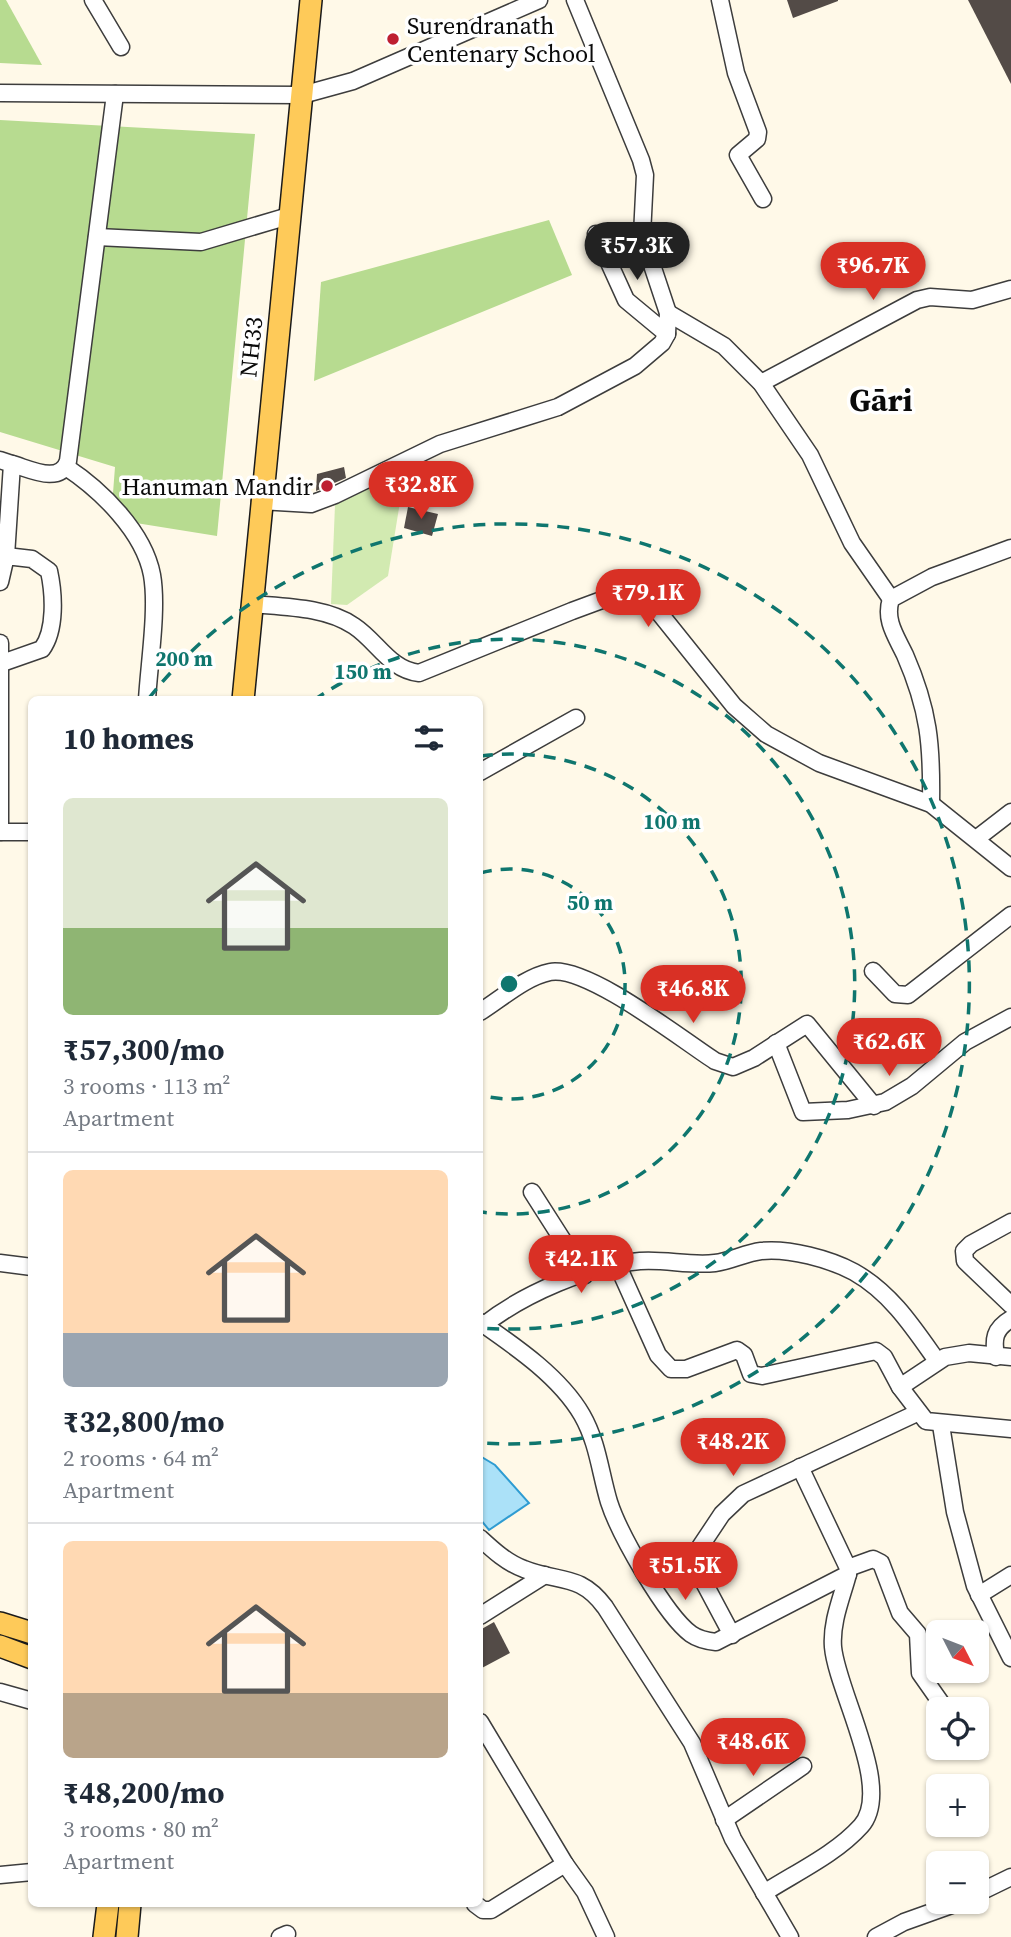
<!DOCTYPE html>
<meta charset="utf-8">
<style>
body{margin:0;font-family:"Source Serif 4",serif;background:#f6f6f7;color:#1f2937;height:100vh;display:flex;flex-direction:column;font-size:26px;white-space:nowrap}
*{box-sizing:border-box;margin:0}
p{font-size:23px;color:#747a83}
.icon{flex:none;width:38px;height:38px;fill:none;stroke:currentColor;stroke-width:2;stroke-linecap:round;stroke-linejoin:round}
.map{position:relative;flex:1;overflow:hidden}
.side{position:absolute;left:28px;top:696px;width:455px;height:1211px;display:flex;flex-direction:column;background:#fff;border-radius:10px;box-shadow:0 2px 5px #0004}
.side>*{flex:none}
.needle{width:46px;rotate:132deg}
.tools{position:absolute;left:926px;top:1620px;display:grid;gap:14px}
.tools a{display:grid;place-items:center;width:63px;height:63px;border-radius:10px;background:#fff;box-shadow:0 2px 5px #0004;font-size:35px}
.price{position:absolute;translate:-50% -60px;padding:0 16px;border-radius:24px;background:#d93025;color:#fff;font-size:23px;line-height:46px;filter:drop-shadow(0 2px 4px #0008)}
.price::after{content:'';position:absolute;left:50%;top:42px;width:21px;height:16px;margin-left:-10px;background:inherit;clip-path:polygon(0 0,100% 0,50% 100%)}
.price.selected{background:#222;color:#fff}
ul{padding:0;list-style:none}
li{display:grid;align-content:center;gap:14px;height:371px;padding:0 35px}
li+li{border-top:2px solid #e0e1e3}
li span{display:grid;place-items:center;height:217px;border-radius:10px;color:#555}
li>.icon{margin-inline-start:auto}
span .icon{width:126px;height:126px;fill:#fffc;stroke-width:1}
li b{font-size:30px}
h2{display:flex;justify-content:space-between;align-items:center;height:84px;padding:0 35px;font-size:30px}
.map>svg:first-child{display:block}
</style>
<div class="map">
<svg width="1011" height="1937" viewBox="0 0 1011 1937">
<rect width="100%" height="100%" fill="#fff9e8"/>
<path fill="#d2eab1" d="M 405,471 L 388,576 L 347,605 L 331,604 L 335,505 Z"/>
<g fill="#b7db90">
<path d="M 0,0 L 6,0 L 42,65 L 0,63 Z"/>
<path d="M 0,120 L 255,134 L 217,536 L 111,519 L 115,467 L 0,432 Z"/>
<path d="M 549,220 L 572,275 L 314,381 L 321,282 Z"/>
</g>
<path fill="#abe1f8" stroke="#2f9cd2" stroke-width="2" d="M 480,1456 L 495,1465 L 529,1503 L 489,1530 L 480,1519 Z"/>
<g fill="#534b47">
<path d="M 787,0 L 838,0 L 838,1 L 793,18 Z"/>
<path d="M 968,0 L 1011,0 L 1011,84 Z"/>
<path d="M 344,467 L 346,478 L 316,491 L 317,474 Z"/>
<path d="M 408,507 L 438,514 L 432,536 L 404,528 Z"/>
<path d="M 494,1622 L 510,1653 L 480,1669 L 480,1630 Z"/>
</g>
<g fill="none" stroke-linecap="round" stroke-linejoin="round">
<g stroke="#3d3d3d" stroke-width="19">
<g id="minor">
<path d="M 93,0 L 121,47"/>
<path d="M 720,0 L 736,73 L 758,132 L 757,139 L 738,155 L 763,199"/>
<path d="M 0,93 L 302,95 L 353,81 L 539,0"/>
<path d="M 596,234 L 626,300 L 667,334"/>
<path d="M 97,237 L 201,242 L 292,215"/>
<path d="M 668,313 L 724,346 L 761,383 L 810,455 L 852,543 L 891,599"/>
<path d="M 761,383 L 917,300 L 930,297 L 972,300 L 1011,289"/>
<path d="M 0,460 L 12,464 L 6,556"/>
<path d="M 12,464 C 30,469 60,485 68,461 L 115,94"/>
<path d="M 66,467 C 101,490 144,532 152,575 C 158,609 149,664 147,700"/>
<path d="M 260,501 L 311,504 L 335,495 L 440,444 L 558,407 L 635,366 L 662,343 L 667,334 L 668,313 L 642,235 L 645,175 L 641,160 L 575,0"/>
<path d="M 0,582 L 6,556 L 32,559 L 49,571 C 54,594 56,630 42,649 L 2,663"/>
<path d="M 252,604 C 285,607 326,607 354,626 C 377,641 390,670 419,673 L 572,611 L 618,594 L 636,591 L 653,605 L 734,706 L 766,734 L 819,763 L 931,804 L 1011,868"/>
<path d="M 0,643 L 0,832"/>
<path d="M 480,772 L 576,718"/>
<path d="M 931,804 C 932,745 929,710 905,655 C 896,636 884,620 891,599 L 932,577 L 1011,548"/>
<path d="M 2,832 L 32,832"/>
<path d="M 976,839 L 1011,812"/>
<path d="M 873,971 L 895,994 L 908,995 L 1011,915"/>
<path d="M 480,1012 C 501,999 525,977 550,972 C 587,965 681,1039 715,1061 L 733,1067 L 754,1058 L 807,1024 L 874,1106"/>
<path d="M 776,1043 L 803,1112 L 848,1110 L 885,1102 L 912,1086 L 965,1042 L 1011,1017"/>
<path d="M 532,1192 L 585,1275"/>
<path d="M 1011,1222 L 971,1244 L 964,1251 L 965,1261 L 1011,1305"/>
<path d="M 0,1263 L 32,1267"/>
<path d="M 618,1266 L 658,1355 L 671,1369 L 686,1369 L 737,1350 L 744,1355 L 751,1374 L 762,1376 L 876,1351 L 884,1357 L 900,1387 L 945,1357 L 969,1353 L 1011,1357"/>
<path d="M 480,1322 C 516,1347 560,1377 582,1415 C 598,1443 600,1472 609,1502 C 619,1533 665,1615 691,1634 C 698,1639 707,1641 716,1642 L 848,1574 L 848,1568"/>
<path d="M 484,1325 C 523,1294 590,1265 640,1261 C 665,1259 690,1266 715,1263 C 731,1261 745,1253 761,1251 C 789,1248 830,1259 854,1272 C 891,1293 913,1327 937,1361"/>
<path d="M 996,1357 C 993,1339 994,1329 1011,1319"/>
<path d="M 900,1387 L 926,1421 L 1011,1429"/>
<path d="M 941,1425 L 955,1512 L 975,1586 L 1011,1658"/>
<path d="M 800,1467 L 848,1568 L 873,1559 L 881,1563 L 900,1613 L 918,1634 L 920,1673 L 946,1710"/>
<path d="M 480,1538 C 493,1550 507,1563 524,1569 C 559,1583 580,1573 605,1607 L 692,1743 L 733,1839 L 790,1937"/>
<path d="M 979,1595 L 1011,1575"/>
<path d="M 480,1616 L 545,1575"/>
<path d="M 732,1635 L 700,1575 L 696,1553 L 722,1514 L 743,1494 L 917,1413"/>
<path d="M 0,1692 L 32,1701"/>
<path d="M 480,1722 L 565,1864 L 585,1892 L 606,1937"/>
<path d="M 724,1820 L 803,1766"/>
<path d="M 0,1875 L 32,1872"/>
<path d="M 764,1893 C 795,1873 836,1854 861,1826 C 894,1789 837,1692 833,1647 C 831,1622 842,1597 848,1574"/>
<path d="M 976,1894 L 1011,1877"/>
<path d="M 475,1904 L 483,1910 L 491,1910 L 565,1864"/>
<path d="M 280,1937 L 287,1934"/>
<path d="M 876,1937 L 904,1922 L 960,1902"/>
</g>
</g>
<g stroke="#1b1b1b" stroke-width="24">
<g id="major">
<path d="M 243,700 L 311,0"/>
<path d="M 0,1623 L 32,1633"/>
<path d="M 0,1646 L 32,1658"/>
<path d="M 104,1937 L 108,1904"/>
<path d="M 127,1937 L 130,1904"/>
</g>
</g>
<use href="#minor" stroke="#fff" stroke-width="16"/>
<use href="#major" stroke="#feca59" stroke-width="21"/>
</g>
<g fill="none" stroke="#0f766e" stroke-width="3.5" stroke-dasharray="12 9">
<path d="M480 873A115 115 0 1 1 480 1095"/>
<path d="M481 756A230 230 0 1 1 481 1212"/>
<path d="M314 700A345 345 0 1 1 482 1328"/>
<path d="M149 698A460 460 0 1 1 481 1443"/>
</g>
<g fill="#be1f31" stroke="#fff" stroke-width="2.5">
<circle cx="393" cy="39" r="7"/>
<circle cx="327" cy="486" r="7"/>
</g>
<g text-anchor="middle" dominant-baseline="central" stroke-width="7" stroke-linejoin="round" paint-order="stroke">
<g font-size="24" fill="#0a0a0a" stroke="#fff" text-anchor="start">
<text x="407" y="25">Surendranath<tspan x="407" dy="28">Centenary School</tspan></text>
<text x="313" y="486" text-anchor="end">Hanuman Mandir</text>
</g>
<g font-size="24" fill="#0a0a0a" stroke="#fff">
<text transform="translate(251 347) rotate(-84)">NH33</text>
</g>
<g font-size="32" font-weight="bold" fill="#0a0a0a" stroke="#fff">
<text x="881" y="400">Gāri</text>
</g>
</g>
<circle cx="509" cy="984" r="10" fill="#0f766e" stroke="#fff" stroke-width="3.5"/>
<g font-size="21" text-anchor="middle" font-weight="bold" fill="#0f766e" stroke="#fff" stroke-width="7" stroke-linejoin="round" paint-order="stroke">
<text x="184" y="666">200 m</text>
<text x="363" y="679">150 m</text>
<text x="672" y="829">100 m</text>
<text x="590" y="910">50 m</text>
</g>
</svg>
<div class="tools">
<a><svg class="needle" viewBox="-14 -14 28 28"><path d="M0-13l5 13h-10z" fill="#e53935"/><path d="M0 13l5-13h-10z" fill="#747a83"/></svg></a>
<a><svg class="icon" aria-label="locate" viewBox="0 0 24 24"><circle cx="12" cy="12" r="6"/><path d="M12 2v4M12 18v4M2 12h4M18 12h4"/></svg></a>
<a>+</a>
<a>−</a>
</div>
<b class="price selected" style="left:637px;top:282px">₹57.3K</b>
<b class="price" style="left:873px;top:302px">₹96.7K</b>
<b class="price" style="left:421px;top:521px">₹32.8K</b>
<b class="price" style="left:648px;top:629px">₹79.1K</b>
<b class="price" style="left:693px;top:1025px">₹46.8K</b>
<b class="price" style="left:889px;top:1078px">₹62.6K</b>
<b class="price" style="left:581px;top:1295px">₹42.1K</b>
<b class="price" style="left:733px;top:1478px">₹48.2K</b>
<b class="price" style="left:685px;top:1602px">₹51.5K</b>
<b class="price" style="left:753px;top:1778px">₹48.6K</b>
<section class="side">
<h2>10 homes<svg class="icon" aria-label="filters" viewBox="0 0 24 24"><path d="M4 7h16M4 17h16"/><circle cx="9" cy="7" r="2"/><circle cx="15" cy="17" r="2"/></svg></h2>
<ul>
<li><span style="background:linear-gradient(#dfe7d0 60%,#8fb573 0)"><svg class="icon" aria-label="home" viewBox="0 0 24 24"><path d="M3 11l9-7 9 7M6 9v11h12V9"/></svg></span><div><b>₹57,300/mo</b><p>3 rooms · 113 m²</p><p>Apartment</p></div></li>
<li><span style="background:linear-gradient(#ffd9b3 75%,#9aa5b1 0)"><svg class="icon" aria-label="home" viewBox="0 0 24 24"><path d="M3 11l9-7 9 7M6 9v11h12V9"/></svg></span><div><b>₹32,800/mo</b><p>2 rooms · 64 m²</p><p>Apartment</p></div></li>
<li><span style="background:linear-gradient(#ffd9b3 70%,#b9a48a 0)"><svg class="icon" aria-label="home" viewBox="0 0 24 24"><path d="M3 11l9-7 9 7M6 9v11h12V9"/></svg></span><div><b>₹48,200/mo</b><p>3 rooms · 80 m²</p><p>Apartment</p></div></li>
</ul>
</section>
</div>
